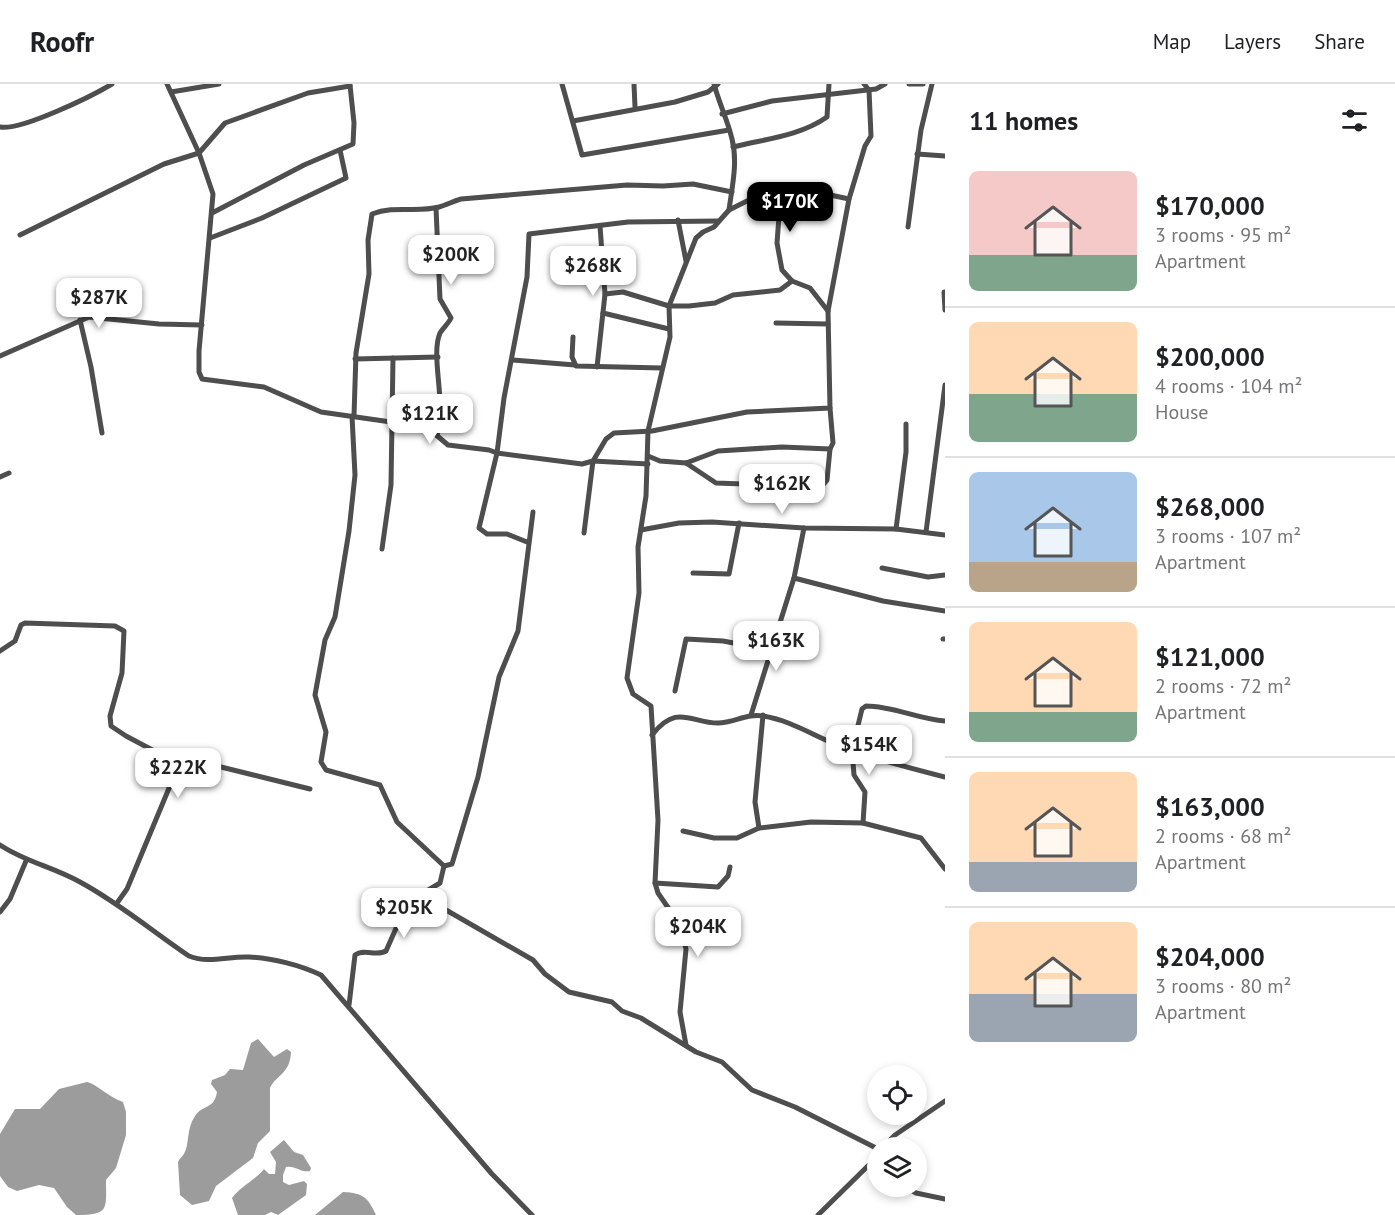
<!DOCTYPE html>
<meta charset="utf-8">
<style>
body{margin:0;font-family:"PT Sans",sans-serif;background:#f6f6f6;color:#202124;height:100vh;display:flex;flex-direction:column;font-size:22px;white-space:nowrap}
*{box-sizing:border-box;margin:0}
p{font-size:20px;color:#757577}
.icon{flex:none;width:33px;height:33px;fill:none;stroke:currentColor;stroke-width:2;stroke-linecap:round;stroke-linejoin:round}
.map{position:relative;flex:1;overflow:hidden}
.panel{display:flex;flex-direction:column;background:#fff;width:450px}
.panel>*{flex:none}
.fabs{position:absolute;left:867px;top:981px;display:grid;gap:12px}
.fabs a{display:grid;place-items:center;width:60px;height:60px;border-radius:50%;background:#fff;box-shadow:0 3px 9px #0003;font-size:30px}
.price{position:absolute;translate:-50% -51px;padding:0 14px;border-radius:12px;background:#fff;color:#222;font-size:20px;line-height:39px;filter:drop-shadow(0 2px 3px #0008)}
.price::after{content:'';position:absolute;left:50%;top:36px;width:18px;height:14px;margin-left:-9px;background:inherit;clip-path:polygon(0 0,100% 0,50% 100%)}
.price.active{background:#000;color:#fff}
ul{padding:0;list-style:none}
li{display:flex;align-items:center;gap:18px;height:150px;padding:0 24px}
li+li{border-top:2px solid #e0e0e0}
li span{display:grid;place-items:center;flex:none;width:168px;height:120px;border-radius:9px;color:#555}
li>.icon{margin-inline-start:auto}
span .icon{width:72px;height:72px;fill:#fffc;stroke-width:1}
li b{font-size:26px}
h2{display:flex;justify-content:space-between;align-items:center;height:72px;padding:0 24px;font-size:26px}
header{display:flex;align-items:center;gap:36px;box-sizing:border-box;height:84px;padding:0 30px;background:#fff;border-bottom:2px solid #e0e0e0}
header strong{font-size:28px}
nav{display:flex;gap:33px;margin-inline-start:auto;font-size:21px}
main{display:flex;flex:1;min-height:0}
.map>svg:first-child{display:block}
</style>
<header>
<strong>Roofr</strong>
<nav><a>Map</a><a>Layers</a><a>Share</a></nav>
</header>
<main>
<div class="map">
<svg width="945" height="1131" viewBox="0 0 945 1131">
<rect width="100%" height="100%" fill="#fff"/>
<g fill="#9c9c9c">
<path d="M 258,955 L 274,973 L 287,965 L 291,968 C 290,990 277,990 270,1004 L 270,1047 L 258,1059 L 253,1074 L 216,1102 L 209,1117 L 192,1121 L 180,1111 L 178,1078 C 179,1075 182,1073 184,1070 C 190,1059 186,1045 195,1032 C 203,1020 214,1026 217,1008 L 211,1000 L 212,996 L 225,991 L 230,985 L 243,986 L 251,959 Z"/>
<path d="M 87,998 C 97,1000 108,1013 123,1018 L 126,1028 L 126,1051 L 116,1084 L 106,1096 C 106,1125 110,1131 76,1131 L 67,1123 L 54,1104 L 39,1101 L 17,1107 L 8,1103 L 0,1092 L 0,1050 L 15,1025 L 40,1025 L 59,1005 Z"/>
<path d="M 284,1056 L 294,1068 L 303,1071 L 311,1084 L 310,1087 C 301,1089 295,1081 286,1083 L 283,1091 L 283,1098 L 289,1101 L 304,1097 L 307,1100 L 306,1111 L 278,1131 L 271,1128 L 265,1131 L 238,1131 L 232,1114 C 241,1102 254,1097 264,1085 L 269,1090 L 275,1090 L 276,1078 L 270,1068 Z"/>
<path d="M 343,1108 C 364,1109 368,1114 376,1131 L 315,1131 Z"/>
</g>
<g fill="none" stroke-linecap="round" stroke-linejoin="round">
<g stroke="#4e4e4e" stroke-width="5">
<path d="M 167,0 L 199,69 L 213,110 L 199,267 L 199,288 L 202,295 L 264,303 L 321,328 L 412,341 L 429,345 L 448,361 L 489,366 L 497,369 L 582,380 L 593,377 L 606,355 L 614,349 L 652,347 L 747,328 L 830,324 L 828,227 L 849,115 L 865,62 L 871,52 L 869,6 L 864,0"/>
<path d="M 562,0 L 582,71 L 729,46"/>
<path d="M 634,0 L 635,23"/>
<path d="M 714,0 C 719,19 728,37 732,55 C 738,78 732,103 729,126"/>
<path d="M 909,0 L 923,0"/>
<path d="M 171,8 L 219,0"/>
<path d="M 722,30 L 772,17 L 876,5 L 885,0"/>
<path d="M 573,37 L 675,18 L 708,8 L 718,0"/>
<path d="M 0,43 C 21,47 92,12 112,0"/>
<path d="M 733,63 C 765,55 800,52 827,33 L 829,0"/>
<path d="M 917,70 L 945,72"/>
<path d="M 781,106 L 777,159 L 782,186 L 792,197 L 810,204 L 828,227"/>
<path d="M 436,124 L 440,215 L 451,234 C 448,240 443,244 440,249 C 430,272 447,320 437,351"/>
<path d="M 212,129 L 304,81 L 353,60 L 354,39 L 350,1"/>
<path d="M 678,136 L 686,177"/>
<path d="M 908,143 L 921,46 L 932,0"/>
<path d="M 20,151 L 164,80 L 199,69 L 225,39 L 308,9 L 350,2"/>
<path d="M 210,154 L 262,134 L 346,94 L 340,66"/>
<path d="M 944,208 L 945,226"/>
<path d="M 605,210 L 623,208 L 669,222 L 689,222 L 715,219 L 733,211 L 780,206 L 792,197"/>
<path d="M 603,229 L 669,245"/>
<path d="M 80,236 L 91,283 L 102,349"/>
<path d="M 776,239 L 828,240"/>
<path d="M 573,253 L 572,273 L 576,282 L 662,284"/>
<path d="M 0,272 L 89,233 L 159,240 L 202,241"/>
<path d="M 355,275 L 438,273"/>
<path d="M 513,276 L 575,281"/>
<path d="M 597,283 L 605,210 L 600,142"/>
<path d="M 352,332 L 355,391 L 349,447 L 335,533 L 325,556 L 315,611 L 326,648 L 321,678 L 326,686 L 380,701 L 397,738 L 444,782"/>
<path d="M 354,332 L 356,269 L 369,190 L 368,156 L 372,130 C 395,121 416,129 439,123 C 446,121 454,117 461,115 L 627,101 L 663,102 L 693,100 L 732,108"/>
<path d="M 648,372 L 660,377 L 686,379 L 718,367 L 782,363 L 830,365 L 833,359 L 830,324"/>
<path d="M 686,379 L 716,399 L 821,403 L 827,396 L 830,365"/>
<path d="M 0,393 L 9,389"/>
<path d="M 896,445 L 906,368 L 906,340"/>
<path d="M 641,446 L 679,439 L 712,438 L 804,444 L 896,445 L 945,451"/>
<path d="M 926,448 L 945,301"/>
<path d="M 584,449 L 593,377 L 648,380"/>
<path d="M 527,458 L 507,450 L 487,450 L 479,444 L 497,369 L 504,314 L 527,193 L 529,150 L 628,138 L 719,137"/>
<path d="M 382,465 L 391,401 L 393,274"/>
<path d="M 882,484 L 928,493 L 945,491"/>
<path d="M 693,489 L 729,490 L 739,439"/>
<path d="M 794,494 L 883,517 L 945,527"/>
<path d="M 943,555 L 945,555"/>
<path d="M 0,567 L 15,557 L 21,541 L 25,539 L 115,542 L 124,547 L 122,589 L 110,632 L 111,642 L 126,652 L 175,678 L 177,685 L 127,805 L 117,819"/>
<path d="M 675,607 L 686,555 L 723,557 L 771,566"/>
<path d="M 751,631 L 794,494 L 804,444"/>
<path d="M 652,651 C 677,619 691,639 718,639 C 734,639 747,629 763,632 C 790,636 814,652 840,662 C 874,675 909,684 945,693"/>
<path d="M 177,680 L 191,673 L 221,683 L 310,705"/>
<path d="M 863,739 L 865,708 L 854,691 L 852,666 L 862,625 L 866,622 C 893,622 918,635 945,637"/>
<path d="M 759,744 L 755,718 L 763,631"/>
<path d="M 683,747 L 714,754 L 737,754 L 759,744 L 811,738 L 863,739 L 921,754 L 945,785"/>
<path d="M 0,761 C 26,778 53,783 80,798 C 119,819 152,847 189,872 C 209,880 228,872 249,873 C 272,874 300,881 321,891 L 492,1090 L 532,1131"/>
<path d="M 444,782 L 452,780 L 478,693 L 499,593 L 518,547 L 533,428"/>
<path d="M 655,799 L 718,803 L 728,792 L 730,783"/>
<path d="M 420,811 L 533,876 L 545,890 L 569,908 L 612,918 L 622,927 L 641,934 L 696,968 L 722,978 L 752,1006 L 795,1023 L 878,1065"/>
<path d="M 0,828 L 10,815 L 26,777"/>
<path d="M 349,921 L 355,871 C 365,864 376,873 386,867 L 401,833 L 417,813 L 440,799 L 444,782"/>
<path d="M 686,961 L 680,928 L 686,865 L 680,841 L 658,809 L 655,799 L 658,736 L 651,622 L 633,610 L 627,594 L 639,509 L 638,463 L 646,412 L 648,347 L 670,253 L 669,222 L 696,154 L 703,148 L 714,143 L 729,126 L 765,108 L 807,106 L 849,115"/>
<path d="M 891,1064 L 890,1056 L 895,1051 L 945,1017"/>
<path d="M 904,1102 L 916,1109 L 945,1115"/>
<path d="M 818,1131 L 878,1072"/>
</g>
</g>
</svg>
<div class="fabs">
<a><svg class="icon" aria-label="locate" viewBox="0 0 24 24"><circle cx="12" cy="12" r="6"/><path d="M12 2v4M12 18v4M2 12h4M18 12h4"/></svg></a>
<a><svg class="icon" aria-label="layers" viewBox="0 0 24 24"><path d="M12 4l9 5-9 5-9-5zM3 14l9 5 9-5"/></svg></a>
</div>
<b class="price active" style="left:790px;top:149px">$170K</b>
<b class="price" style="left:451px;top:202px">$200K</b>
<b class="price" style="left:593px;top:213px">$268K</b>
<b class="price" style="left:99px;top:245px">$287K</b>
<b class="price" style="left:430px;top:361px">$121K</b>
<b class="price" style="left:782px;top:431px">$162K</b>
<b class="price" style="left:776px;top:588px">$163K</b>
<b class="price" style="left:869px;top:692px">$154K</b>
<b class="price" style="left:178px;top:715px">$222K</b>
<b class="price" style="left:404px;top:855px">$205K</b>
<b class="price" style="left:698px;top:874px">$204K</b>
</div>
<section class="panel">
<h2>11 homes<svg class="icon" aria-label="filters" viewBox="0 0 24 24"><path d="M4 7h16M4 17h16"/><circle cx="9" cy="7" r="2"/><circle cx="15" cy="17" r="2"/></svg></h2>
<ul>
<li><span style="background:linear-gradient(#f6c9c9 70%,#7fa58c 0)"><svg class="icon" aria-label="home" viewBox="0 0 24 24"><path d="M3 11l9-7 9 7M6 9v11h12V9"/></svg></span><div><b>$170,000</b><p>3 rooms · 95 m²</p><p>Apartment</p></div></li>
<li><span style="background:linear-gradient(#ffd9b3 60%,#7fa58c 0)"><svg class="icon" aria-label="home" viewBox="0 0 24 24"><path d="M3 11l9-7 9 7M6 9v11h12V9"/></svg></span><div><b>$200,000</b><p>4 rooms · 104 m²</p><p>House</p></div></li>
<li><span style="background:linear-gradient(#a9c7e8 75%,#b9a48a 0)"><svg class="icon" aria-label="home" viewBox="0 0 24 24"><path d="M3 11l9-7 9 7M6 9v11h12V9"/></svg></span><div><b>$268,000</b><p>3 rooms · 107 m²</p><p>Apartment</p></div></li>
<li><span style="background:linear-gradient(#ffd9b3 75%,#7fa58c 0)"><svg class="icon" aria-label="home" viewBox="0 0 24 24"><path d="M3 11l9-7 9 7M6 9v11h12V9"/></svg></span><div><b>$121,000</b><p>2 rooms · 72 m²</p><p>Apartment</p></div></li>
<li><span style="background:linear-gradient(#ffd9b3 75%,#9aa5b1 0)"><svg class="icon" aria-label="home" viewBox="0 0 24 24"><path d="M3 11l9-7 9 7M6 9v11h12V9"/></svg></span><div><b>$163,000</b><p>2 rooms · 68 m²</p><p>Apartment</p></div></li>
<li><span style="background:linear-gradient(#ffd9b3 60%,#9aa5b1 0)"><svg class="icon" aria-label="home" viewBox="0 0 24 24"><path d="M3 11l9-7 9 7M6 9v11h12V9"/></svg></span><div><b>$204,000</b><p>3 rooms · 80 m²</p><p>Apartment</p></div></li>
</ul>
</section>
</main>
